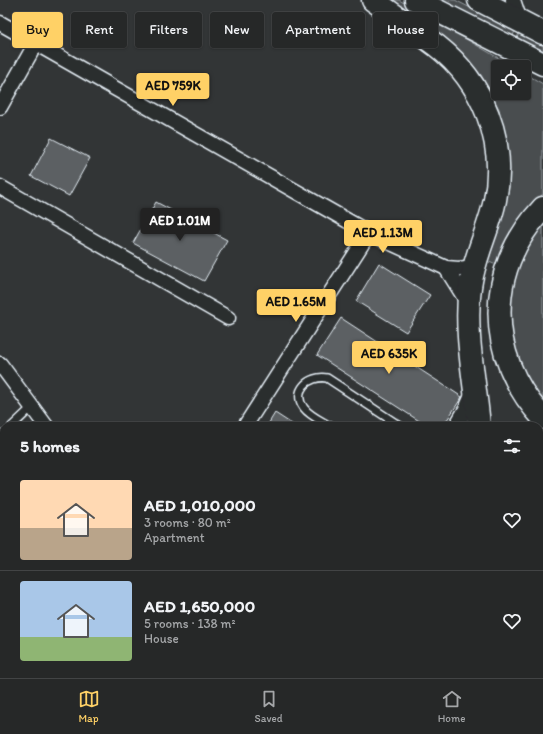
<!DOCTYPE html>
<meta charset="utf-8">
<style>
body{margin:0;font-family:Itim,sans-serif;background:#2e3030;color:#f1f3f6;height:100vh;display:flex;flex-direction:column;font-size:15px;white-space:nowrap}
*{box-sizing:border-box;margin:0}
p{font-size:13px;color:#a4a6a8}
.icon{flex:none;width:22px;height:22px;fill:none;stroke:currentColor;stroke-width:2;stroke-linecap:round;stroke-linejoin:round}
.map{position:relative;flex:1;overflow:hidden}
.panel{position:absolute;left:0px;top:422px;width:543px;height:256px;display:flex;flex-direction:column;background:#262828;border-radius:12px 12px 0 0;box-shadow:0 1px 3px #0004,0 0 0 1px #424445}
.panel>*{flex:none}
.guide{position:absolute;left:12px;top:12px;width:519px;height:36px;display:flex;gap:8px}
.controls{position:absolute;left:491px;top:60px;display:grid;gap:8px}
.controls a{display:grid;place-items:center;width:40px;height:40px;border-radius:4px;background:#262828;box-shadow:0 1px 3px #0004,0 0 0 1px #424445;font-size:20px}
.price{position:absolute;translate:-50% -34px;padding:0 9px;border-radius:4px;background:#ffd166;color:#111;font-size:13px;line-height:26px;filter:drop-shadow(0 1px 2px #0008)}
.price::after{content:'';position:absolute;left:50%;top:24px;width:12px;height:9px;margin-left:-6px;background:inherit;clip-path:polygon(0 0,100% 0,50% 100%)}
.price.current{background:#222;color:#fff}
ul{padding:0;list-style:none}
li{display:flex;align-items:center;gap:12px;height:100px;padding:0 20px}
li+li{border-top:1px solid #424445}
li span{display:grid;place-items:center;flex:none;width:112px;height:80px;border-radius:4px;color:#555}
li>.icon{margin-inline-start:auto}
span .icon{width:48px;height:48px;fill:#fffc;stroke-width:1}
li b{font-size:17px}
h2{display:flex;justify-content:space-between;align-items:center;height:48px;padding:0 20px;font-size:17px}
.pill{padding:0 14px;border-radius:4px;background:#262828;box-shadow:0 1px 3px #0004,0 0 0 1px #424445;font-size:14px;line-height:36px}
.pill.current{background:#ffd166;color:#111}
.dock{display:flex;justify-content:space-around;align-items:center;height:56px;border-top:1px solid #424445;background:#262828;font-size:11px;color:#a4a6a8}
.dock a{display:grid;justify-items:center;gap:2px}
.dock .current{color:#ffd166}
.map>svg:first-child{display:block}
</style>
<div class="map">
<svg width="543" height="678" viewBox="0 0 543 678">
<rect width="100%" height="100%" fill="#323536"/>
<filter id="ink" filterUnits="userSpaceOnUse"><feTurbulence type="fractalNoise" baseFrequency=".025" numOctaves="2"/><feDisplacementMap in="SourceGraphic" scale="8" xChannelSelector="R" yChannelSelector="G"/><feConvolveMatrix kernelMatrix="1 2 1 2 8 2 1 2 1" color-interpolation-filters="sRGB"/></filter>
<g filter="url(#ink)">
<g fill="#494d4f" stroke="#989fa4">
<path d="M 389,0 L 399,0 L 514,67 L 498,67 L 498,93 L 524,93 L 524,73 L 543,84 L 543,194 C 530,205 520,219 511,233 C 506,241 501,259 494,264 L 489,262 L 487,260 L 502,217 L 507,147 L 499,109 L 481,75 L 464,55 Z"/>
<path d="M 438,0 L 455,0 L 515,31 L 512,38 Z"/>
<path d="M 520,32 L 543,44 L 543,52 L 516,39 Z"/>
<path d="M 543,223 L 543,403 C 514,366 500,314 517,268 C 524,252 533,237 543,223 Z"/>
</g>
<g fill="#5c6063" stroke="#e8f1f8">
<path d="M 51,138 L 90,158 L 69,196 L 31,176 Z"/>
<path d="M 156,202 L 227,240 L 204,281 L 133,243 Z"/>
<path d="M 379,263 L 430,295 L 406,332 L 356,301 Z"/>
<path d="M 341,318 L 462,397 L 443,426 L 427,426 L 317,355 Z"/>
<path d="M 275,413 L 295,426 L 267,426 Z"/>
<path d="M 4,447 L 4,547 L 0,550 L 0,451 Z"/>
</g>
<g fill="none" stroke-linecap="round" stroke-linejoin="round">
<g stroke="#e8f1f8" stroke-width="10">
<g id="service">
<path d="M 12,426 L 32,407"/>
<path d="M 330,426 C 322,421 310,416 304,408 C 291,391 309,375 327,378 L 400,426"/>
<path d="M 0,437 L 4,433"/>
<path d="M 539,467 L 543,469"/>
<path d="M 0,557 L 4,554"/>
<path d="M 539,642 L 543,641"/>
</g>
</g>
<g stroke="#e8f1f8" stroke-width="17">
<g id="minor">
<path d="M 513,0 L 520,21"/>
<path d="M 0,23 L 369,233 L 446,268 L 459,269 L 473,267"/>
<path d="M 0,107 L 36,43"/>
<path d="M 0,187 L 228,318"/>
<path d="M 446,268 L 468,303"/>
<path d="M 0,364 L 46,426"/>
<path d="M 245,426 L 369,233"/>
<path d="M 456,426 L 466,409 L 473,393"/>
<path d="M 0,577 L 4,574"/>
<path d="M 246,674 L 249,678"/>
<path d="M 293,678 L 296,674"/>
</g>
</g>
<g stroke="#e8f1f8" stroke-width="25">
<g id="primary">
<path d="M 373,0 C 394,15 416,30 437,46 C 483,82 507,142 495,200 C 489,230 474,256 470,287 C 464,333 475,380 479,426"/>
<path d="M 416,0 L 543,64"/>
<path d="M 479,0 L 543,33"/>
<path d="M 543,208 C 485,270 485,355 543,418"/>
<path d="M 539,666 L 543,665"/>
<path d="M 385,674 L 385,678"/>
<path d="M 342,678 L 344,674"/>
<path d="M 484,678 L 503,674"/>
</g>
</g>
<use href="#service" stroke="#2a2d2e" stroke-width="7"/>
<use href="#minor" stroke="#2a2d2e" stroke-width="14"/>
<use href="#primary" stroke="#2a2d2e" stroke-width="22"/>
</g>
</g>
</svg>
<div class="controls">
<a><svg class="icon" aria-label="locate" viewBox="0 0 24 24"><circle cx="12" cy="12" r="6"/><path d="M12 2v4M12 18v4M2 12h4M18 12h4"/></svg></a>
</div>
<b class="price" style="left:173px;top:107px">AED 759K</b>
<b class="price current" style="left:180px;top:242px">AED 1.01M</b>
<b class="price" style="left:383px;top:254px">AED 1.13M</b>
<b class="price" style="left:296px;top:323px">AED 1.65M</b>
<b class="price" style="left:389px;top:375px">AED 635K</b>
<div class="guide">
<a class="pill current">Buy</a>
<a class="pill">Rent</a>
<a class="pill">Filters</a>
<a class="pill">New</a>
<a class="pill">Apartment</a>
<a class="pill">House</a>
</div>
<section class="panel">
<h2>5 homes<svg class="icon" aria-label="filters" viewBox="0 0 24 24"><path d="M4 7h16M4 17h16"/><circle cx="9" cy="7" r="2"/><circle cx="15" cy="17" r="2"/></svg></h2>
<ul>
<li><span style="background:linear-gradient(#ffd9b3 60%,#b9a48a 0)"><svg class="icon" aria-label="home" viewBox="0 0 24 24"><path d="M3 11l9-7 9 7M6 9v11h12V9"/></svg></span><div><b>AED 1,010,000</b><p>3 rooms · 80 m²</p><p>Apartment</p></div><svg class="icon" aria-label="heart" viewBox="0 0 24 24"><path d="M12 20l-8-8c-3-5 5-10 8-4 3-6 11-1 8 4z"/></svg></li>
<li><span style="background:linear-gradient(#a9c7e8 70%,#8fb573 0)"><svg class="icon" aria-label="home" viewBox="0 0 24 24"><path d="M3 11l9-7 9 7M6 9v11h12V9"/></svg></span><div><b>AED 1,650,000</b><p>5 rooms · 138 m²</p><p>House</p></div><svg class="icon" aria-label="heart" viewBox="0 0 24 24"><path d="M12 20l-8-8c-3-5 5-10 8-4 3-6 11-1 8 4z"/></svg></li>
</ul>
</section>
</div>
<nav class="dock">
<a class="current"><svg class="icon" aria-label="map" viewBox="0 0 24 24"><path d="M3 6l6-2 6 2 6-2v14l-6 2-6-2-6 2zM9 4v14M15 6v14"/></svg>Map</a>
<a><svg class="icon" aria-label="saved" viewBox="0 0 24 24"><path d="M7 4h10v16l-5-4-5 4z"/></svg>Saved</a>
<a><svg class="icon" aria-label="home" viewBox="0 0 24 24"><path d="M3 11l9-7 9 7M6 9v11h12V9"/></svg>Home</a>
</nav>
